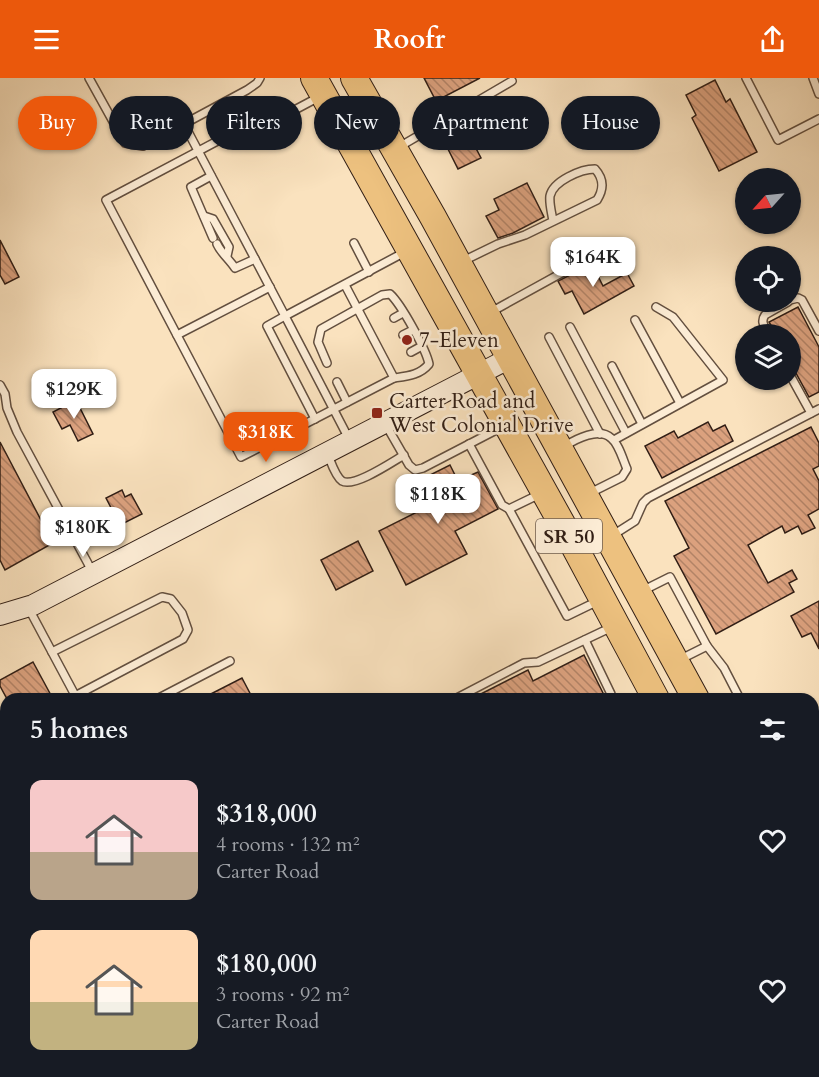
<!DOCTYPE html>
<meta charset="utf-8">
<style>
body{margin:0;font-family:Cardo,serif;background:#242831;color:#f1f3f6;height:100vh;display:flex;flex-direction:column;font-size:22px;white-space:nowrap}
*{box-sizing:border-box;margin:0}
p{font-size:20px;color:#9ea1a6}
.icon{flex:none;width:33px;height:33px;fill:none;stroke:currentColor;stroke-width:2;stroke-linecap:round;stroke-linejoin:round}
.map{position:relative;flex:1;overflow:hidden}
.panel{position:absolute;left:0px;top:615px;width:819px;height:384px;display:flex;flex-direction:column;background:#171b24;border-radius:18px 18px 0 0;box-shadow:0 2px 4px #0004}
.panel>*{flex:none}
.top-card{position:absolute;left:18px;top:18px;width:783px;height:54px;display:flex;gap:12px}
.needle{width:39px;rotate:243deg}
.controls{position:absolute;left:735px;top:90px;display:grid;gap:12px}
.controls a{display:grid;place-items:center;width:66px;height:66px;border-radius:50%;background:#171b24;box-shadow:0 2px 4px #0004;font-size:30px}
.price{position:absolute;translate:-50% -51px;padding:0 14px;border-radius:12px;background:#fff;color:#222;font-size:20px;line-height:39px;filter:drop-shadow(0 2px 3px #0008)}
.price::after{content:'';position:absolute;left:50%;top:36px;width:18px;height:14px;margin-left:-9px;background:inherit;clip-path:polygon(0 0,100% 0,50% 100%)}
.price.current{background:#ea580c;color:#fff}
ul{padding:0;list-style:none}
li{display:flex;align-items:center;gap:18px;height:150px;padding:0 30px}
li span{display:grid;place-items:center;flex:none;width:168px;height:120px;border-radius:12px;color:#555}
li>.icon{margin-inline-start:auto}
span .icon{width:72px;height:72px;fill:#fffc;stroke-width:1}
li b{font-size:26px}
h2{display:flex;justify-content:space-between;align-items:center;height:72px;padding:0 30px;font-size:26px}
.chip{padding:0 21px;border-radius:27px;background:#171b24;box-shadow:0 2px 4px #0004;font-size:21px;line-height:54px}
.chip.current{background:#ea580c;color:#fff}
header{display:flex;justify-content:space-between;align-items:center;height:78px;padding:0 30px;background:#ea580c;color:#fff;font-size:27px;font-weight:700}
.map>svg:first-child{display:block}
</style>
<header><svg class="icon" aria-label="menu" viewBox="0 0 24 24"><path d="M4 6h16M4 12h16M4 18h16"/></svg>Roofr<svg class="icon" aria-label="share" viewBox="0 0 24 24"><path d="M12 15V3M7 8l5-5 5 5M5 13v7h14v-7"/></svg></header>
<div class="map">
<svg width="819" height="999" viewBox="0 0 819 999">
<defs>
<pattern id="building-back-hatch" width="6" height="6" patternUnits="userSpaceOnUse" patternTransform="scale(1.5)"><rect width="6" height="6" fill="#dba17e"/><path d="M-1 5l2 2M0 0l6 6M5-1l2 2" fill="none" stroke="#b28366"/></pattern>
</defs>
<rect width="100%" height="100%" fill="#fae2be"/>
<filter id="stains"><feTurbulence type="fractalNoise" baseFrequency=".00333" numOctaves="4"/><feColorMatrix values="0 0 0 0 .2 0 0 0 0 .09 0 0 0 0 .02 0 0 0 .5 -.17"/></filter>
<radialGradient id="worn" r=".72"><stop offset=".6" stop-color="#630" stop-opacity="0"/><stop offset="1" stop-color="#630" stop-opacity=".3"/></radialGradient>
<g fill="url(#building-back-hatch)" stroke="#311e15" stroke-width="1.5">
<path d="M 424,0 L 480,0 L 436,23 Z"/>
<path d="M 715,2 L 726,24 L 730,21 L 757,74 L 719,93 L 692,40 L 696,37 L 686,17 Z"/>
<path d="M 470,59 L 481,80 L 458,91 L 448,71 Z"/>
<path d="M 527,105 L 544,139 L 513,155 L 498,160 L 486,138 L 499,132 L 494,121 Z"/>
<path d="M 0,162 L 19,199 L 5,206 L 0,197 Z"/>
<path d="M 592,186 L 603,208 L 627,195 L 634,208 L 584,236 L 572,213 L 565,216 L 558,203 Z"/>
<path d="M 798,229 L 819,269 L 819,314 L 809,319 L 790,284 L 790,256 L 776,256 L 769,244 Z"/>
<path d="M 76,322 L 93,356 L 78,363 L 70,347 L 62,351 L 53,334 Z"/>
<path d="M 708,344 L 713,353 L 725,347 L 733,363 L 662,400 L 645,368 L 674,353 L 678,360 Z"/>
<path d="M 811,349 L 819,365 L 819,388 L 813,391 L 819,403 L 819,431 L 808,437 L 815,450 L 802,456 L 798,448 L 785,455 L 782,448 L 748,467 L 768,505 L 792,492 L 797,501 L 789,505 L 794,514 L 716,556 L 674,478 L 689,470 L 665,423 Z"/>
<path d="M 0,364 L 53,465 L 5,492 L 0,482 Z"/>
<path d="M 450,387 L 458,403 L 478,394 L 498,431 L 455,453 L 467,476 L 406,507 L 379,453 L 439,423 L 426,399 Z"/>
<path d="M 122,412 L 125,419 L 131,416 L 142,436 L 120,447 L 106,420 Z"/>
<path d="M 358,463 L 373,493 L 336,512 L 321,482 Z"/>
<path d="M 819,523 L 819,571 L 811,555 L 802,559 L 791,538 Z"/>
<path d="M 584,577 L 606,621 L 471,621 L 528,592 L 533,603 Z"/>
<path d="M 33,584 L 53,621 L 7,621 L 0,608 L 0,602 Z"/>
<path d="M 242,600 L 253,621 L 201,621 Z"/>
</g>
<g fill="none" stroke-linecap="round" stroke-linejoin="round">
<g stroke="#634f3f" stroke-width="10">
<g id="lane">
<path d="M 89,0 L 125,65 L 143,68 L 247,12 L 257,5 L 260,0"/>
<path d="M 746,0 L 778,62 L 819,41"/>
<path d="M 813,0 L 819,16"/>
<path d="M 319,19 L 287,36 L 274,33 L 106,122 L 241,379 L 394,300 L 345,207"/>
<path d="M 184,46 L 285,238 L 267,248 L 315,341"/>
<path d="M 399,69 L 512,3"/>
<path d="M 211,98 L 191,109 L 213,160"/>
<path d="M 204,138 L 213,141 L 229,169 L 227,178"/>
<path d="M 354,165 L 369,194"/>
<path d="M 217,166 C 221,175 229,181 235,190 L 255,181"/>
<path d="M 463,183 L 498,166 L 525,157 L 597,122 C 604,111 604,101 595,91 C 581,91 553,103 550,118 C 549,126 552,136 553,143"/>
<path d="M 790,222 L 798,220 L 802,222 L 819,253"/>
<path d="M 491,234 L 587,181 L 616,174"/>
<path d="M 394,240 L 403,235"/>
<path d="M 635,242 L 680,325"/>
<path d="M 570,249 L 626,355"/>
<path d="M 768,256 C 765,249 760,244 765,237 L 788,224"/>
<path d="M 177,257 L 270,209"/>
<path d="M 403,257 L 413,252"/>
<path d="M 549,259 L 600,356"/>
<path d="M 411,274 L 422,268"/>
<path d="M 327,285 L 318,264 L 321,251 L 382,217 L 390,216 C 401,226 426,271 429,286 C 420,297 408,298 394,300"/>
<path d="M 612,288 L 642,346"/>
<path d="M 790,297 L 811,335"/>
<path d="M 337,304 L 347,324"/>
<path d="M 0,307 L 5,316 L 7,330 L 17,354 L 92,493"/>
<path d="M 386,347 L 409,387 L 415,392 L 423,390 L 502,349"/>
<path d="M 349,361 L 285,238 L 405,174"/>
<path d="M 614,362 L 723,302 L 673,239 L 656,229"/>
<path d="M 469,366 L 502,427 L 509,431 L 540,416"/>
<path d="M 565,368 C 576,361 599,349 611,360 C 619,366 623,382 627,391 L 622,399 L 590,415"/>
<path d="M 328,377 C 331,384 335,398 342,403 C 354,410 392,384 404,377"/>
<path d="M 509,431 L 567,538 L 598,523"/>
<path d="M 613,457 L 635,443 L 643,425 L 648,420 L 819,331"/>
<path d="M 642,513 L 670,499 L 707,568 L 681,581"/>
<path d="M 29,531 L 76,619"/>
<path d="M 585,562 L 611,616"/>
<path d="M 707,568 L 724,590 L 740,621"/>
<path d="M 52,574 L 162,519 L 171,521 L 182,535 L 188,552 L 183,561 L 75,618"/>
<path d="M 157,621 L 230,583"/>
<path d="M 455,621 L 524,585 L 538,584 L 612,549"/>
<path d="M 0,664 L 6,674"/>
<path d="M 813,806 L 819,803"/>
<path d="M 302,993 L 305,999"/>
<path d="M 790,993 L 793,999"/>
<path d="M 501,999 L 510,995"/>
<path d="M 817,999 L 819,998"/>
</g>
</g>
<g stroke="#634f3f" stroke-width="16">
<path id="street" d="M 358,999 L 370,993"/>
</g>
<g stroke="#311e15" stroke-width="22">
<path id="secondary" d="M 0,537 L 33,527 L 510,280"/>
</g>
<g stroke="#311e15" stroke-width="28">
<g id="highway">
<path d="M 314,0 L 566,453 L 656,621"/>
<path d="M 354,0 L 433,139 L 696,621"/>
<path d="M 813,842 L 819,854"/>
<path d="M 813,915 L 819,926"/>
</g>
</g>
<use href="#lane" stroke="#fcecd5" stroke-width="7"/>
<use href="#street" stroke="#fcecd5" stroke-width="14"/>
<use href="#secondary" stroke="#fcecd5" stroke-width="20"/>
<use href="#highway" stroke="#edc17f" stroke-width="26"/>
</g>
<g fill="#8f2418" stroke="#fcecd5" stroke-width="2">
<circle cx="407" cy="262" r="6"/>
<rect x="371" y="329" width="12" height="12" rx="3"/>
</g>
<g text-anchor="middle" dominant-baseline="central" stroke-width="5" stroke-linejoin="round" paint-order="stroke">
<rect fill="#fcecd5" stroke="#6e5c4f" stroke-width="1.5" x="536" y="441" width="66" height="34" rx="4.5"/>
<g font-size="20" font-weight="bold" fill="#311e15">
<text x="569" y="458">SR 50</text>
</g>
<g font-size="21" fill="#311e15" stroke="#fcecd5" text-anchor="start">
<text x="419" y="262">7-Eleven</text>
<text x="389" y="323">Carter Road and<tspan x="389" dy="24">West Colonial Drive</tspan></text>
</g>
</g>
<rect width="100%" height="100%" filter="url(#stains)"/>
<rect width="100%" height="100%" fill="url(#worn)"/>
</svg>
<div class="controls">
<a><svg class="needle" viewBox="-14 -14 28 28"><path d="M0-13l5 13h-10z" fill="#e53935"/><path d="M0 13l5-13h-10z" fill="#9ea1a6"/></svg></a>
<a><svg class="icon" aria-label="locate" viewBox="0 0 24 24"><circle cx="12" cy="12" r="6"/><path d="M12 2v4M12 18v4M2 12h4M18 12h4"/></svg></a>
<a><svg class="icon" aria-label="layers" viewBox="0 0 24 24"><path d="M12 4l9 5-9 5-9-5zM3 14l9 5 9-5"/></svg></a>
</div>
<b class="price" style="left:593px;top:210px">$164K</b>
<b class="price" style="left:74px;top:342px">$129K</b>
<b class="price current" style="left:266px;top:385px">$318K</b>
<b class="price" style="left:438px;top:447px">$118K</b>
<b class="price" style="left:83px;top:480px">$180K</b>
<div class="top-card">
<a class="chip current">Buy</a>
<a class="chip">Rent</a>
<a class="chip">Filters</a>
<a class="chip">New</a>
<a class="chip">Apartment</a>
<a class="chip">House</a>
</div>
<section class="panel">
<h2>5 homes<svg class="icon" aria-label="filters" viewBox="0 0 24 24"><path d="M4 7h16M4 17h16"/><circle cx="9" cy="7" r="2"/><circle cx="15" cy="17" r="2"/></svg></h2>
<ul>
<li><span style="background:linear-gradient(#f6c9c9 60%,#b9a48a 0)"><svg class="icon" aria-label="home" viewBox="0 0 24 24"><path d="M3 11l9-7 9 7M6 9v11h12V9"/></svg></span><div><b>$318,000</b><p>4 rooms · 132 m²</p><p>Carter Road</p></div><svg class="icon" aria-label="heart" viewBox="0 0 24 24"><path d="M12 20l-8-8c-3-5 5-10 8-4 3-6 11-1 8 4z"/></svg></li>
<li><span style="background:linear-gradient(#ffd9b3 60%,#c2b280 0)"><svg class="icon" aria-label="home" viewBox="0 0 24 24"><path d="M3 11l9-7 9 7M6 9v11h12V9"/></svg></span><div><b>$180,000</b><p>3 rooms · 92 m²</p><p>Carter Road</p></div><svg class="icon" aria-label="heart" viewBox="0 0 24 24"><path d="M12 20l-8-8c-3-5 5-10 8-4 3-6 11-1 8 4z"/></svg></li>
</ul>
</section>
</div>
